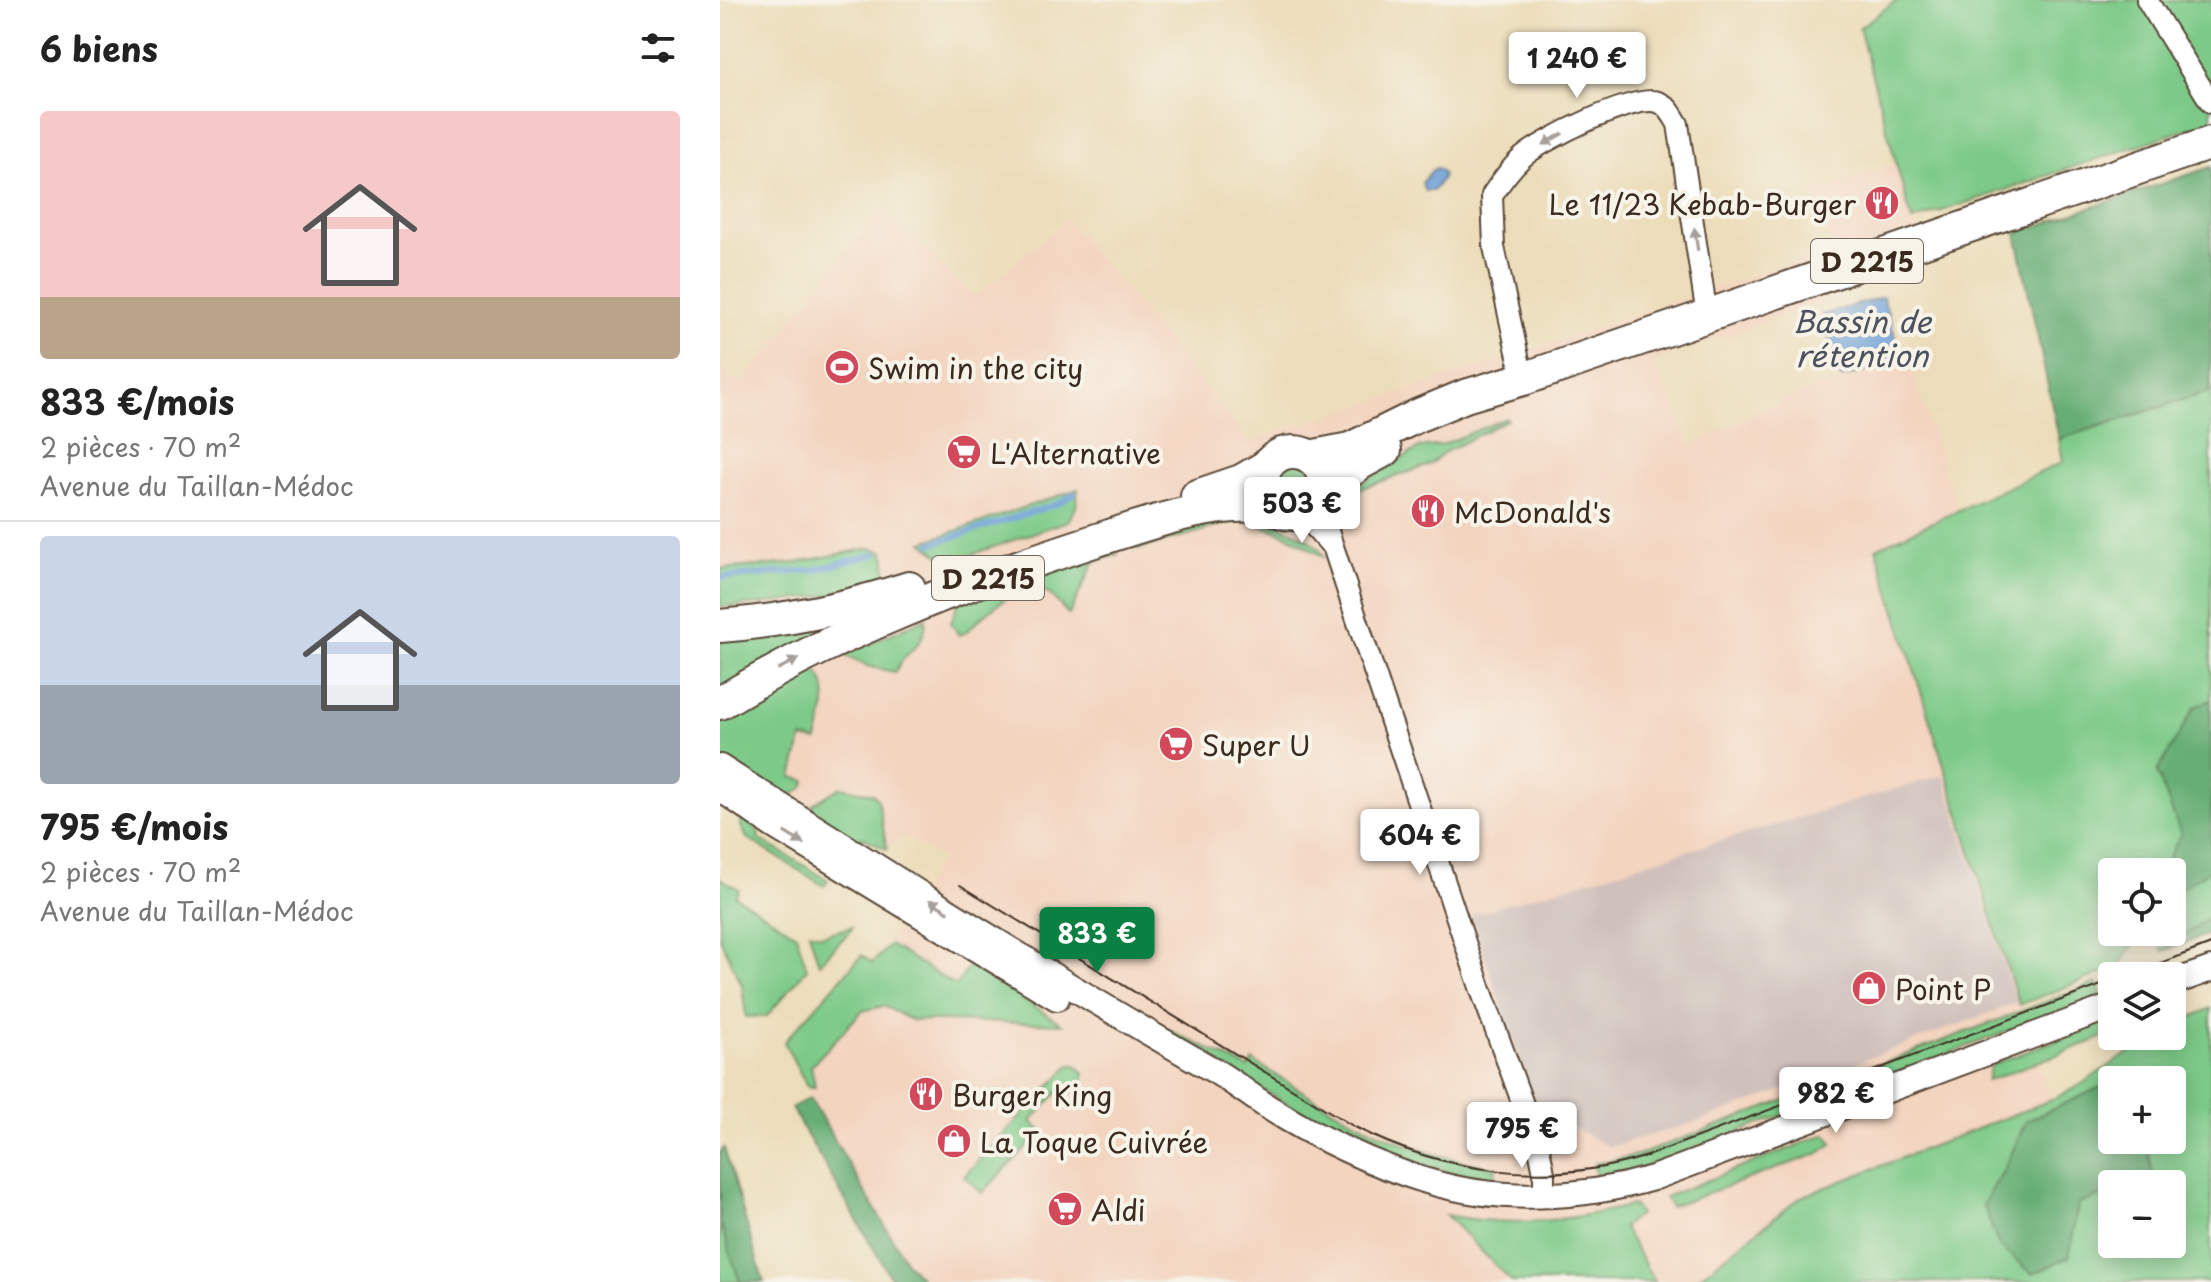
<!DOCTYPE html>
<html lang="fr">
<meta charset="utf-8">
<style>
body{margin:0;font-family:"Playpen Sans",sans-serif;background:#f2f2f2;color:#222;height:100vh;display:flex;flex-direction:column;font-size:30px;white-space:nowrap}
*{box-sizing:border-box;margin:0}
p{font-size:26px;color:#767676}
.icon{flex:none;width:44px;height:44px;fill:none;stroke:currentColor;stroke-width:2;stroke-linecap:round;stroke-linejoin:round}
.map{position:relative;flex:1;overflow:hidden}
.drawer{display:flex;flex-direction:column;background:#fff;width:720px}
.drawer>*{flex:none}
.tools{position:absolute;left:1378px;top:858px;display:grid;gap:16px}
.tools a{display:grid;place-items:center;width:88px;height:88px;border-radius:8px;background:#fff;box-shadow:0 4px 20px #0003;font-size:40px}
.price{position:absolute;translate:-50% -68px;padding:0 18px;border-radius:8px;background:#fff;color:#222;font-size:26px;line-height:52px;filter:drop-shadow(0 2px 4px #0008)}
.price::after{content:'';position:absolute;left:50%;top:48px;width:24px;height:18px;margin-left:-12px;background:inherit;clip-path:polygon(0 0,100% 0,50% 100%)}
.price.selected{background:#0b8043;color:#fff}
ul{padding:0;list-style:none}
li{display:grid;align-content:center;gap:16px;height:424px;padding:0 40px}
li+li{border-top:2px solid #e0e0e0}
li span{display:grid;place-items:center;height:248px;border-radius:8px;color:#555}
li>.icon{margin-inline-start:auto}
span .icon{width:144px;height:144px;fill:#fffc;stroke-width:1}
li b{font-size:34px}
h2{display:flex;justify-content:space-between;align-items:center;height:96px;padding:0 40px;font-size:34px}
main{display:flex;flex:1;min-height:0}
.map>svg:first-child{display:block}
</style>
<main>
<section class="drawer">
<h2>6 biens<svg class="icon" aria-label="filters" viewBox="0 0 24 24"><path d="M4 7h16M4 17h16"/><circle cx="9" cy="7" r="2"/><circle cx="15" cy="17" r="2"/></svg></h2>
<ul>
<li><span style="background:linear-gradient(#f6c9c9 75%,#b9a48a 0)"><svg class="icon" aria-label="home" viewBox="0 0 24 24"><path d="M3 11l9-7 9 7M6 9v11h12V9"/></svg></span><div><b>833 €/mois</b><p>2 pièces · 70 m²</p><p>Avenue du Taillan-Médoc</p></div></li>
<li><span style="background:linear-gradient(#c9d6e8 60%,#9aa5b1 0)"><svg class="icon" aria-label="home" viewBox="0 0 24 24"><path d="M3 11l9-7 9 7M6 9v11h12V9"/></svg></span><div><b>795 €/mois</b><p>2 pièces · 70 m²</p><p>Avenue du Taillan-Médoc</p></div></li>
</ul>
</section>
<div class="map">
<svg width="1491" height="1282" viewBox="0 0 1491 1282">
<rect width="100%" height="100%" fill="#f7f3e8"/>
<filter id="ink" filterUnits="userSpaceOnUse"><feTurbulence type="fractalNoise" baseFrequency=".0125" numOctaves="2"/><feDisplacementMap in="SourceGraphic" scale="16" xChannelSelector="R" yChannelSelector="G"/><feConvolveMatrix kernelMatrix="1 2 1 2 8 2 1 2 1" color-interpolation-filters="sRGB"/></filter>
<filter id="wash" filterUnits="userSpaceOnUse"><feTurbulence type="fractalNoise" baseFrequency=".006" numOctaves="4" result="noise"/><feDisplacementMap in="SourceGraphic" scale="32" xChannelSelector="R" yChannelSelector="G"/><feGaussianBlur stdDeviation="1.8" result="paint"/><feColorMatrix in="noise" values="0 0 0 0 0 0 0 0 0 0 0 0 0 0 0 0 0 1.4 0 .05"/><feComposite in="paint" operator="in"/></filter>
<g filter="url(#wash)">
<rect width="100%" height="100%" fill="#ecddba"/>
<path fill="#f3d4bf" d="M 1175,163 L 1208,264 L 933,361 L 971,445 L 1068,398 L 1189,359 L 1237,510 L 1156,549 L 1331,1100 L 1081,1197 L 973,1282 L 204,1282 L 186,1262 L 87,1092 L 94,1087 L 91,1066 L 143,1011 L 171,938 L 222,858 L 183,836 L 167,849 L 142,837 L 136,846 L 0,760 L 0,368 L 21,384 L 162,207 L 255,297 L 347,219 L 529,441 L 780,360 L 1113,248 L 1094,193 Z"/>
<path fill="#cfc0bb" d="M 1223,775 L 1296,1003 L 980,1121 L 889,1147 L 815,1106 L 751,915 Z"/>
<g fill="#7dca88" stroke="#5c7a53" stroke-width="2" fill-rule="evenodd">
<path d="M 1177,0 L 1491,0 L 1491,121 L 1192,221 L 1139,28 Z"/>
<path d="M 1491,391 L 1491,915 L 1443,951 L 1431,933 L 1410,949 L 1399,967 L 1299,1005 L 1156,548 L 1343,462 L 1339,439 ZM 1392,872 L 1452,872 L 1452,932 L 1392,932 Z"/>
<path d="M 786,418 L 787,420 L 725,452 L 709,465 L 622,495 L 699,448 L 722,445 Z"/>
<circle cx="573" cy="484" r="23"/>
<path d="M 358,489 L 356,507 L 348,521 L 239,559 L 223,558 L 203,542 Z"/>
<path d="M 542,516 C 562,531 592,532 604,557 L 567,535 L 524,519 L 419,549 L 400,541 L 486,519 Z"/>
<path d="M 149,548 L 162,551 L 166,558 L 166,577 C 134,596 40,605 0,607 L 0,569 L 74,563 Z"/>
<path d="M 372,551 L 399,554 L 374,562 L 349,615 C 341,607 331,592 320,589 C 298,582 259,619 245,633 L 239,635 L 231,623 L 238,603 Z"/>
<path d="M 136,615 L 0,688 L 0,637 Z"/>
<path d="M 206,618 C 206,648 186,648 175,672 L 147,666 L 124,655 Z"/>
<path d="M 91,672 L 97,672 C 114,690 101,720 97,741 L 82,738 L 72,777 L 86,781 C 82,791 76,794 66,795 L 0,760 L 0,723 L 4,718 L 38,697 Z"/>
<path d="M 121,787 L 153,794 L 158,800 L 167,849 L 142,837 L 136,846 L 90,818 L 93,804 Z"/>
<path d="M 21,817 L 33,823 L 39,834 L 38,838 L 108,880 L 104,886 L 27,838 L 21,826 Z"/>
<path d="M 0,878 L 19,889 L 15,896 L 76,934 L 87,969 L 47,1016 L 26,1017 L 22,985 L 0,938 Z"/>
<path d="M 132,927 L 131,930 L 99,964 L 89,932 L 102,935 Z"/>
<path d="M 170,945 L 236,986 L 249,966 L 342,1024 L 191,1020 L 164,1006 L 142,1011 L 91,1066 L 95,1087 L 87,1086 L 64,1042 L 142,955 L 152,963 Z"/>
<path d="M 1376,983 L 1382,996 L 965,1152 L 927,1166 L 876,1177 L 874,1164 L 922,1154 Z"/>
<path d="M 1491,1008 L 1491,1282 L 966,1282 L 978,1278 L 1081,1197 L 1331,1100 L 1357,1087 L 1435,1036 L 1452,1036 L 1452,1026 ZM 1392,1080 L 1452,1080 L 1452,1140 L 1392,1140 ZM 1392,1184 L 1452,1184 L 1452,1244 L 1392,1244 Z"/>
<path d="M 1388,1021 L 1392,1024 L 1392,1034 L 1267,1081 L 1270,1068 L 1276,1063 Z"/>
<path d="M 447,1029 L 528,1068 L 533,1061 C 615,1111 677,1154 776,1167 L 774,1180 C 658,1168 545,1089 444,1032 Z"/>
<path d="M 350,1065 L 356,1065 L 364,1073 L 363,1086 L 357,1094 L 346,1084 L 311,1121 L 322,1132 L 262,1193 L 244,1176 Z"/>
<path d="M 1106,1134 L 1113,1143 L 1097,1154 L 950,1207 L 945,1197 Z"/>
<path d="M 913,1205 L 920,1214 L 903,1227 L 935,1282 L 792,1282 L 726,1215 C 794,1228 847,1221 913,1205 Z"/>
<path d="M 0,1222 L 20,1282 L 0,1282 Z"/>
</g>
<g fill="#66ae74" stroke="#506c49" stroke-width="2">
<path d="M 1491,167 L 1491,391 L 1339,439 L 1296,233 Z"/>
<path d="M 1491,700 L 1491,869 L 1452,894 L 1452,872 L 1441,872 L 1461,834 L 1437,772 L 1475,707 Z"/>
<path d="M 1491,916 L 1491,933 L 1443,951 Z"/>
<path d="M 1392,1082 L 1392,1140 L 1426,1140 L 1434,1178 L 1417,1184 L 1392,1184 L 1392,1192 L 1358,1204 L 1349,1257 L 1313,1274 L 1279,1246 L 1263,1204 L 1285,1168 L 1306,1121 Z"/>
<path d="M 90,1098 L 186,1262 L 204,1282 L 176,1282 L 169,1275 L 71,1108 Z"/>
<path d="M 4,1148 L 43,1280 L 44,1282 L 20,1282 L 0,1222 L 0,1152 Z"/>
</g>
<g fill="#6b9fd7" stroke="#53647a" stroke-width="2">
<path d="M 717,168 L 722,172 L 723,177 L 713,191 L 705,191 L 702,183 L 712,170 Z"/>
<path d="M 1163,297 L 1182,359 L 1121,378 L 1102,315 Z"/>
</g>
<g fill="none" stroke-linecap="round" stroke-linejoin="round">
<g stroke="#6b9fd7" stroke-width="6">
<path d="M 211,544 L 337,504 L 354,494"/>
<path d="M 0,578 L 94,570 L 156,554"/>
</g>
</g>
</g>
<g filter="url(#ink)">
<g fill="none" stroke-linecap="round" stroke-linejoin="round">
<g stroke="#564535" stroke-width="24">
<g id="minor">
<path d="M 1427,0 L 1491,103"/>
<path d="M 803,379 L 774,247 L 772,195 C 781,182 790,168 803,157 C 822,140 914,94 938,102 C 948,105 953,116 958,124 L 987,316"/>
<path d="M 602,496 L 607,528 L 643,638 L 761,990 L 819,1148 L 824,1173 L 824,1195"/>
<path d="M 582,513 L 609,543"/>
</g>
</g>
<g stroke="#564535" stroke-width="28">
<g id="tertiary">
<path d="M 0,767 C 161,870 322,972 488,1067 C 510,1079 528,1094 548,1107 C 595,1137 654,1165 707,1181 C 779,1203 861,1199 933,1178 L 1392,1006"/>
<path d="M 0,785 L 9,795 L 52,825 L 337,998"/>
<path d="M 1452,983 L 1491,969"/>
</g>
</g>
<g stroke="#564535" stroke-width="36">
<g id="primary">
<circle cx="573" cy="483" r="31"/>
<path d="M 590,457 L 630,449 L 699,415 L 745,396 L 803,379 L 1491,143"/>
<path d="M 604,491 L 639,464 L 665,450"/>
<path d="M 477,496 L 521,481 L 547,466"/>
<path d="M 0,626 C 65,621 127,608 189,588"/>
<path d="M 0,703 C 116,632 245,583 374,541 C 430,523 493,499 552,507"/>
</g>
</g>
<use href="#minor" stroke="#fff" stroke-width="20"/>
<use href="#tertiary" stroke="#fff" stroke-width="24"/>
<use href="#primary" stroke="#fff" stroke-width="32"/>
<g stroke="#3b2a1e" stroke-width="2">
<path d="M 240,885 L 633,1126 C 723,1173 826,1187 924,1157 L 1392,981"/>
<path d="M 1406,976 L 1491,944"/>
</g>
</g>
<defs><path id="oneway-solid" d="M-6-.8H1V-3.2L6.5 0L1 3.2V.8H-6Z" transform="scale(2)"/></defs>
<g fill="#a79f9a">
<use href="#oneway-solid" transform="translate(833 139) rotate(150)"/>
<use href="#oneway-solid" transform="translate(976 239) rotate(-99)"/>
<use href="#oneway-solid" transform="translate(68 664) rotate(-27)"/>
<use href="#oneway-solid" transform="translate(74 838) rotate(31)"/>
<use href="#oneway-solid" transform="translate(219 906) rotate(-148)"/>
</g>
</g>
<defs>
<g id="restaurant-disc" transform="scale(1.8)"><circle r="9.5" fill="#d1495b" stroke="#f7f3e8"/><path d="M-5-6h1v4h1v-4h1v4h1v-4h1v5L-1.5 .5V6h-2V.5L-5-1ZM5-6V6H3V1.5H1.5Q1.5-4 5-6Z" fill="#fff"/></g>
<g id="stadium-disc" transform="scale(1.8)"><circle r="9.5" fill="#d1495b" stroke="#f7f3e8"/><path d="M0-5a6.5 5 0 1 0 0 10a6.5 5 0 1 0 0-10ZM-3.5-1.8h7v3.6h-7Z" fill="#fff"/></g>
<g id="supermarket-disc" transform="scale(1.8)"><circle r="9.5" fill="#d1495b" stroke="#f7f3e8"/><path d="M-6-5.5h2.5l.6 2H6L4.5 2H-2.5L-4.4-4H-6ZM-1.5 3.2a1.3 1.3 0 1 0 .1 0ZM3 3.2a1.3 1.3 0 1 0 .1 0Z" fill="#fff"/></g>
<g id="shop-disc" transform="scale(1.8)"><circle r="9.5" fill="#d1495b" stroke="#f7f3e8"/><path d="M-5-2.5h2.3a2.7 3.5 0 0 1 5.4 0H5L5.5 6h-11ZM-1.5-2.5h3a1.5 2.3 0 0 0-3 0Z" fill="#fff"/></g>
</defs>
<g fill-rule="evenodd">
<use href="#restaurant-disc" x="1162" y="203"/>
<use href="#stadium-disc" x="122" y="367"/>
<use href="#supermarket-disc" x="244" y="452"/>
<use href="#restaurant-disc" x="708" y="511"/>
<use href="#supermarket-disc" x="456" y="744"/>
<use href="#shop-disc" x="1149" y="988"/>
<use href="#restaurant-disc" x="206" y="1094"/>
<use href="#shop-disc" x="234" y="1141"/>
<use href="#supermarket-disc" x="345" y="1209"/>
</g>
<g text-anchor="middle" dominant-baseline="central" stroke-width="8" stroke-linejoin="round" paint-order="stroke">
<g fill="#f7f3e8" stroke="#73665b" stroke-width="2">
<rect x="1091" y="239" width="112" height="44" rx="6"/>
<rect x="212" y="556" width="112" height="44" rx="6"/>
</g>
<g font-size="26" font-weight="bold" fill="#3b2a1e">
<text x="1147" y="261">D 2215</text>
<text x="268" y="578">D 2215</text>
</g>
<g font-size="28" fill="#3b2a1e" stroke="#f7f3e8" text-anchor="start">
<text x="1136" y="203" text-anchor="end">Le 11/23 Kebab-Burger</text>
<text x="148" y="367">Swim in the city</text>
<text x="270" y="452">L'Alternative</text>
<text x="734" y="511">McDonald's</text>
<text x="482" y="744">Super U</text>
<text x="1175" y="988">Point P</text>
<text x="232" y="1094">Burger King</text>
<text x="260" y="1141">La Toque Cuivrée</text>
<text x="371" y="1209">Aldi</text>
</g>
<g font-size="30" font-style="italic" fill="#4c535f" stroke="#f7f3e8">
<text x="1142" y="320">Bassin de<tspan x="1142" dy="34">rétention</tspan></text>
</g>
</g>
</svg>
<div class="tools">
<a><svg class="icon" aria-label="locate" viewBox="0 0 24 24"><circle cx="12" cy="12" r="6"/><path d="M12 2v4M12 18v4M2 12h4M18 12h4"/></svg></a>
<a><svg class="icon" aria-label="layers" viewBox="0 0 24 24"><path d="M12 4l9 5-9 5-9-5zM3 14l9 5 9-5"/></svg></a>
<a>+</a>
<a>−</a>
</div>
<b class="price" style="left:857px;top:100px">1 240 €</b>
<b class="price" style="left:582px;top:545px">503 €</b>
<b class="price" style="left:700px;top:877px">604 €</b>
<b class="price selected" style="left:377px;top:975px">833 €</b>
<b class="price" style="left:1116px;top:1135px">982 €</b>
<b class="price" style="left:802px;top:1170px">795 €</b>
</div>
</main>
